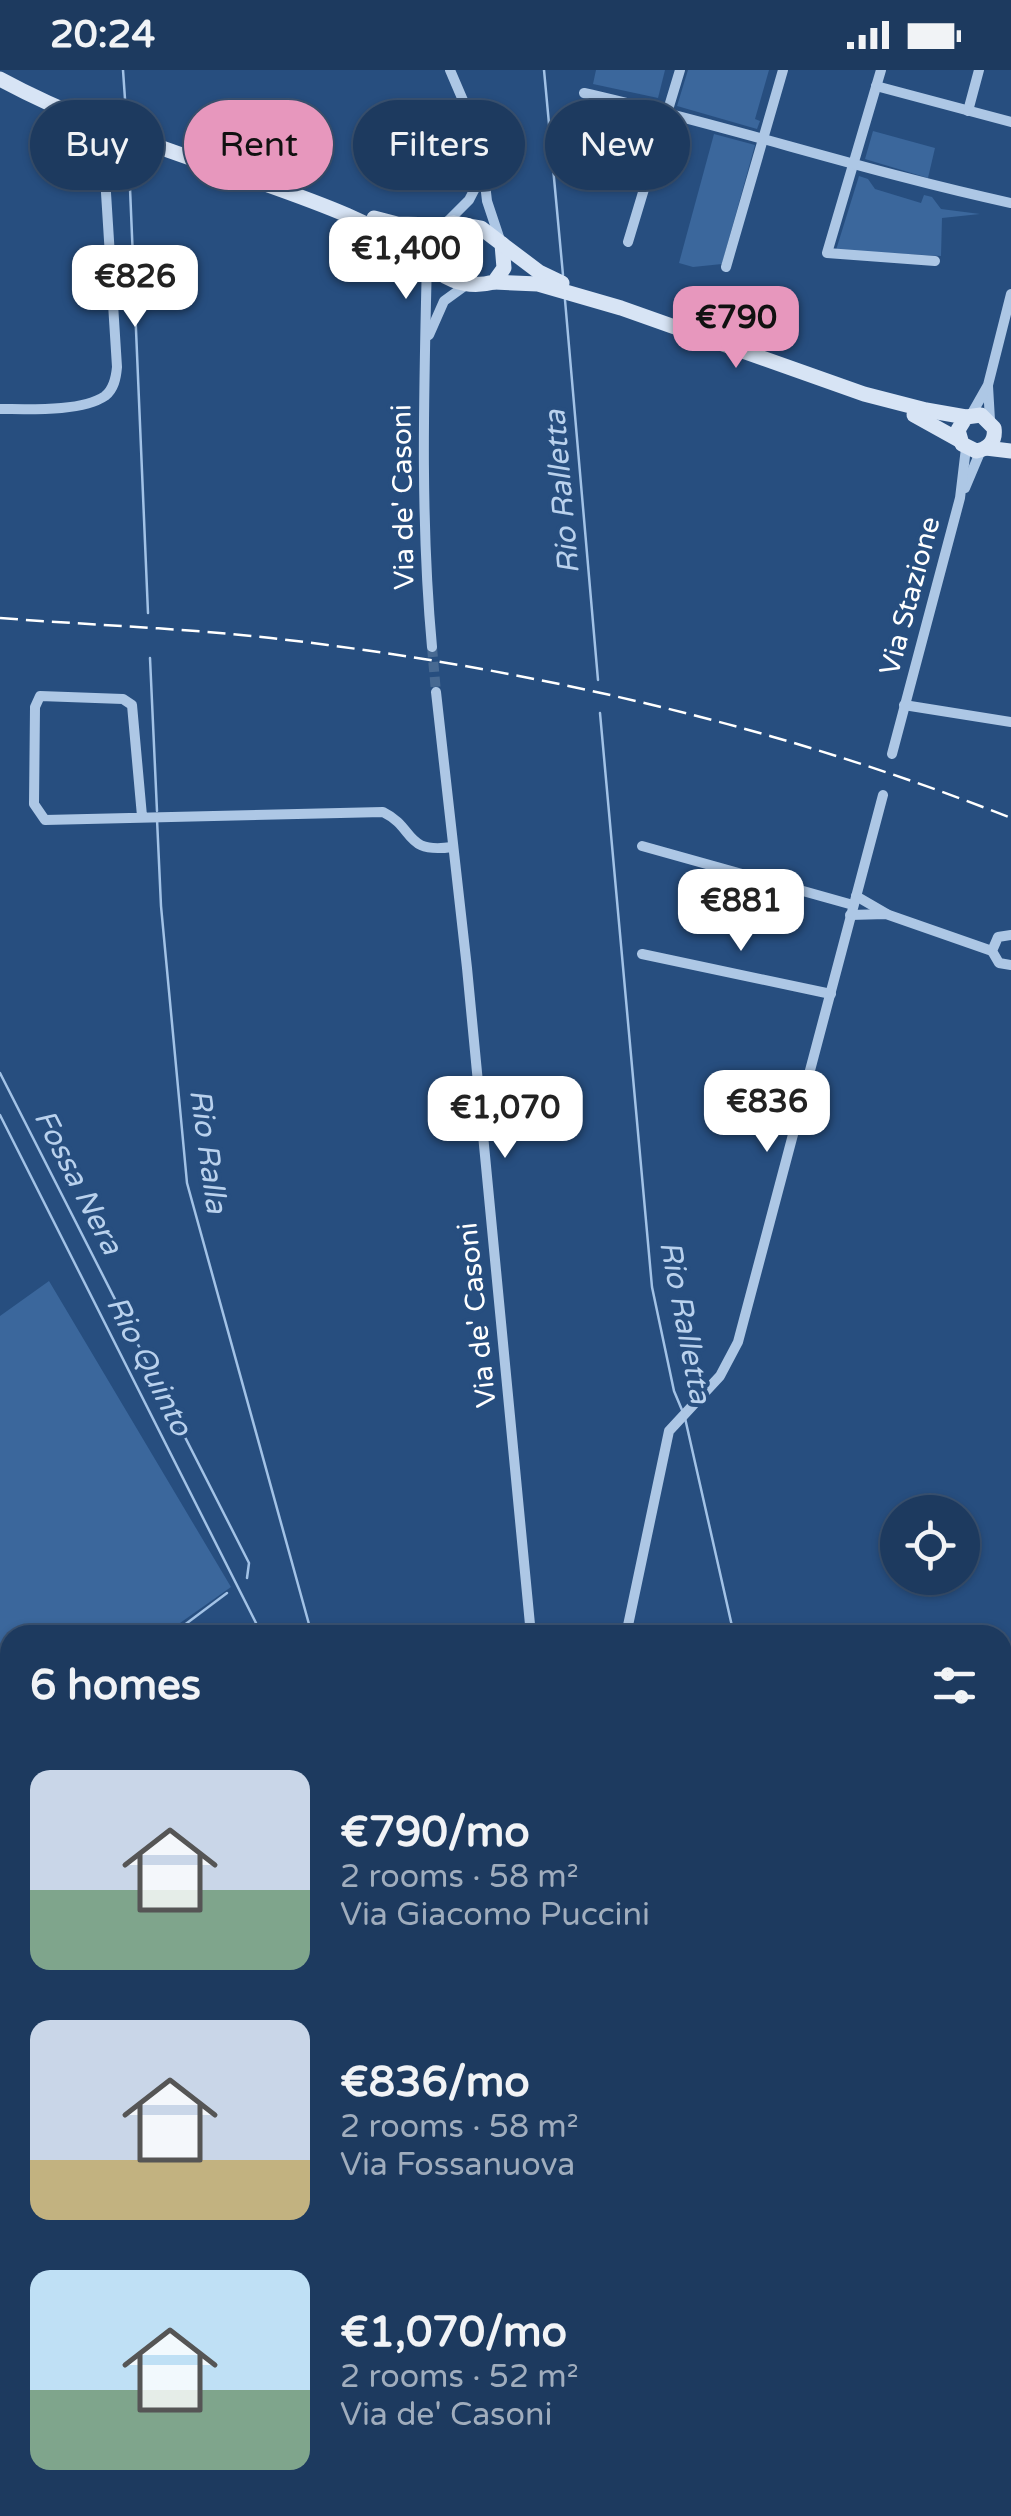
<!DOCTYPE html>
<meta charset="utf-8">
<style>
body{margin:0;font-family:"Varela Round",sans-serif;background:#254165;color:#f1f3f6;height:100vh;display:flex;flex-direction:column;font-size:38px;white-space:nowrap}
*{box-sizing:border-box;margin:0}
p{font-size:32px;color:#a0adbd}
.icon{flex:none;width:55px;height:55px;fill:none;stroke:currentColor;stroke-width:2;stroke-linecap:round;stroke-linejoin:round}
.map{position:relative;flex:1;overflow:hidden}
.drawer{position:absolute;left:0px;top:1555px;width:1012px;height:892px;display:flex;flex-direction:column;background:#1d3a5f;border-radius:30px 30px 0 0;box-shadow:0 2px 8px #0004,0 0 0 2px #3b5474}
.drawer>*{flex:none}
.guide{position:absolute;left:30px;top:30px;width:952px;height:90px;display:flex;gap:20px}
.fabs{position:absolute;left:880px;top:1425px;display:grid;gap:20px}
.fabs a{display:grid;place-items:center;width:100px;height:100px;border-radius:50%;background:#1d3a5f;box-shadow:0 2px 8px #0004,0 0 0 2px #3b5474;font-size:50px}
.price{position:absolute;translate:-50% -85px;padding:0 22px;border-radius:20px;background:#fff;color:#222;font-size:32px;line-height:65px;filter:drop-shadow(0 2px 5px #0008)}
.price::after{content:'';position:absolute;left:50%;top:60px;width:30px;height:22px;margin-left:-15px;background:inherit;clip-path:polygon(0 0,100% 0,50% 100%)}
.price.selected{background:#e797bd;color:#111}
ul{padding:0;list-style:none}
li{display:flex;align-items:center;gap:30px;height:250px;padding:0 30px}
li span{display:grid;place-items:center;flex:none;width:280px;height:200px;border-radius:20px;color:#555}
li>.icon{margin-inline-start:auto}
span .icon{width:120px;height:120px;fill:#fffc;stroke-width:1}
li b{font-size:42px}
h2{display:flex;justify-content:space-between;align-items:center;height:120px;padding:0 30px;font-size:42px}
.tag{padding:0 35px;border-radius:45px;background:#1d3a5f;box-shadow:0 2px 8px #0004,0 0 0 2px #3b5474;font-size:35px;line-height:90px}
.tag.selected{background:#e797bd;color:#111}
.status{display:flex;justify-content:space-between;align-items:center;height:70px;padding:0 50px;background:#1d3a5f;direction:ltr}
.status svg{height:28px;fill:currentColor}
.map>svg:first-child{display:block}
</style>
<div class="status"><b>20:24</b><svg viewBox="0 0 49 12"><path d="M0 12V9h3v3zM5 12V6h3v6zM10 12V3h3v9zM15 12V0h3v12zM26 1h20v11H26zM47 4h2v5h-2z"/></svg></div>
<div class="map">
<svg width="1011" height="2446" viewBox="0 0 1011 2446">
<rect width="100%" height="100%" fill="#274e7f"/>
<g fill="#3b679c">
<path d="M 596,0 L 665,0 L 658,28 L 593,14 Z"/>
<path d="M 688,0 L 769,0 L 755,49 L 760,51 L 757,59 L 677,36 Z"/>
<path d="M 873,61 L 935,78 L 928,108 L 865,89 Z"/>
<path d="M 714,64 L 755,75 L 722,194 L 693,197 L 679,193 Z"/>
<path d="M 859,106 L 868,109 L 875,119 L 921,133 L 924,125 L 932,127 L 941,139 L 980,144 L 942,148 L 941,186 L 836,180 Z"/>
<path d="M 49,1211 L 231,1517 L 163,1565 L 10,1565 L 10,1607 L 0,1594 L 0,1246 Z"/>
</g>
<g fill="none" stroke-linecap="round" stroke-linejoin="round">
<g stroke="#a2c2e6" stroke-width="2.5">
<path d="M 123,0 L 127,58"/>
<path d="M 544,0 L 563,205"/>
<path d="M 128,71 L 148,543"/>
<path d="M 565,230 L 598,610"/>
<path d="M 150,588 L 157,741"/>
<path d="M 600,643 L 652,1217 L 674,1321 L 682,1340"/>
<path d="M 157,749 L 161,836 L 187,1113 L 312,1565"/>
<path d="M 0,1003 L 249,1493 L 247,1508"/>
<path d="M 0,1045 L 262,1565"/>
<path d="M 685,1348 L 734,1565"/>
<path d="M 171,1565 L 227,1523"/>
<path d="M 0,1620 L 10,1634"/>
<path d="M 882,2438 L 882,2446"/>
<path d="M 422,2446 L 423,2438"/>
</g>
<path stroke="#476992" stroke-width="10" stroke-dasharray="10 5" stroke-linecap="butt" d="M 432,577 L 436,622"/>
<g stroke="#adc7e5" stroke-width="10">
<path d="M 450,0 L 480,70 L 487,131 L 500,170"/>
<path d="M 881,0 L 827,183 L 935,191"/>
<path d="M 876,16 L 1011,52"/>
<path d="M 584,23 C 727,55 867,102 1011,133"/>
<path d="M 968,41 L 979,0"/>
<path d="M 446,153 L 469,130 L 483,103"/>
<path d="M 628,172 L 680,0"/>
<path d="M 427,189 C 424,319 420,447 432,577"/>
<path d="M 726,197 L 783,0"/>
<path d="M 429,265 L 444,231 L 466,215"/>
<path d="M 988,316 L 990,350"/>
<path d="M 0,339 C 27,339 82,342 105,326 C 114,319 116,308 117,297 L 105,107 L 97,53"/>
<path d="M 971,345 L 988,315 L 1011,224"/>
<path d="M 965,418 L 981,380"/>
<path d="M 436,622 L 467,898 L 531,1565"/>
<path d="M 904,635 L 1011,652"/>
<path d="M 892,684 L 960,428 L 966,378"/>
<path d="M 142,746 L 132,635 L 123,629 L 40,626 L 35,637 L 34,734 L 45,750 L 383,742 C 416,758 403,784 452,777"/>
<path d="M 642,776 L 853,835"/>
<path d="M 856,826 L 887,844"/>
<path d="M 850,845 L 886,844 L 992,881"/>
<path d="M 1011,865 L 998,867 L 992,881 L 999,893 L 1011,895"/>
<path d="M 642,884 L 831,924"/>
<path d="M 626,1565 L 669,1361 L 720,1306 L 738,1272 L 883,725"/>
<path d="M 0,1659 L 10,1672"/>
<path d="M 0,1796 L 10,1795"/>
<path d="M 10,2114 L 5,2142 L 10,2142"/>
<path d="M 1002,2198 L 1011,2201"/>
<path d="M 530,2446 L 531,2438"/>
</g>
<g stroke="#d7e4f5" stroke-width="15">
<path d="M 0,9 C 79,52 166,79 251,109 C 313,131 373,151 427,189"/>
<path d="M 374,148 L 397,154 L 440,155"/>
<path d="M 454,153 L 481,158 L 502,174 L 504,198 L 494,212 C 432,228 396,158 454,153 Z"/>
<path d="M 502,174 L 539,202 L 562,213"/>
<path d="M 494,212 L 538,214 L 621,238 L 864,324 L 926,340 L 966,347 L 981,345 L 994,358 C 996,371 989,379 976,381 L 962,374 L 958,360 L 966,347"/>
<path d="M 914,345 L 959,370"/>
<path d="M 986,378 L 1011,381"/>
</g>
<g stroke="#fff" stroke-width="20">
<path d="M 0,2414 L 10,2415"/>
<path d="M 0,2431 L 10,2433"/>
<path d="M 41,2438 L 94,2446"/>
<path d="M 150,2438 L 204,2446"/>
</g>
<path stroke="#fff" stroke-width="2.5" stroke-dasharray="18 8" stroke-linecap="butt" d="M 0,548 C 90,555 181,558 271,568 C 524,597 774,654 1011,748"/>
</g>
<g text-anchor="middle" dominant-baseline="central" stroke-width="8" stroke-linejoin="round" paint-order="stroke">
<g font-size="28" fill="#fff" stroke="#274e7f">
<text transform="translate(403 427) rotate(-91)">Via de' Casoni</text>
<text transform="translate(910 526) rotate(-75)">Via Stazione</text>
<text transform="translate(477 1245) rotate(-96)">Via de' Casoni</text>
</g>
<g font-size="30" font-style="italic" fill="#b9d1ed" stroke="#274e7f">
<text transform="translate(562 422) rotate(-95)">Rio Ralletta</text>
<text transform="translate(208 1081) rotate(82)">Rio Ralla</text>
<text transform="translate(78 1112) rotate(63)">Fossa Nera</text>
<text transform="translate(685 1252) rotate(79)">Rio Ralletta</text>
<text transform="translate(149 1296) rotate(63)">Rio Quinto</text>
</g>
</g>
</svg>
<div class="fabs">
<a><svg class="icon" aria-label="locate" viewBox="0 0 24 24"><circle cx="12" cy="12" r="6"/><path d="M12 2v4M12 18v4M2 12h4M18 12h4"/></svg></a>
</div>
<b class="price" style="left:406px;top:232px">€1,400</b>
<b class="price" style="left:135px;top:260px">€826</b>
<b class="price selected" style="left:736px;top:301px">€790</b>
<b class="price" style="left:741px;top:884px">€881</b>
<b class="price" style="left:767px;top:1085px">€836</b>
<b class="price" style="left:505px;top:1091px">€1,070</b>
<div class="guide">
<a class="tag">Buy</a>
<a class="tag selected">Rent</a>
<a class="tag">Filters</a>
<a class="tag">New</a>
</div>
<section class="drawer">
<h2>6 homes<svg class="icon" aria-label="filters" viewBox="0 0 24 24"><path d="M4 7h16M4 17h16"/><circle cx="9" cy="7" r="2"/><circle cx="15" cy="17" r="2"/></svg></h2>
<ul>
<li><span style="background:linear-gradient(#c9d6e8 60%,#7fa58c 0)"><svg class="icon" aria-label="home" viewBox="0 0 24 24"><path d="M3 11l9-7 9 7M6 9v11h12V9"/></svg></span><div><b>€790/mo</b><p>2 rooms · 58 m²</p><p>Via Giacomo Puccini</p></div></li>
<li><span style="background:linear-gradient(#c9d6e8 70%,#c2b280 0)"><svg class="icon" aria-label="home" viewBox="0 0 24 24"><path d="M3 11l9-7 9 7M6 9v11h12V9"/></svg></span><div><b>€836/mo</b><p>2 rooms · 58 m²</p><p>Via Fossanuova</p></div></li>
<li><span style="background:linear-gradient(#bfe0f5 60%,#7fa58c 0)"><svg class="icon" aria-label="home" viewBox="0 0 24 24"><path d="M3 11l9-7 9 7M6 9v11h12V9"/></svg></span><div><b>€1,070/mo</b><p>2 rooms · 52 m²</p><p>Via de' Casoni</p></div></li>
</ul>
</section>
</div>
